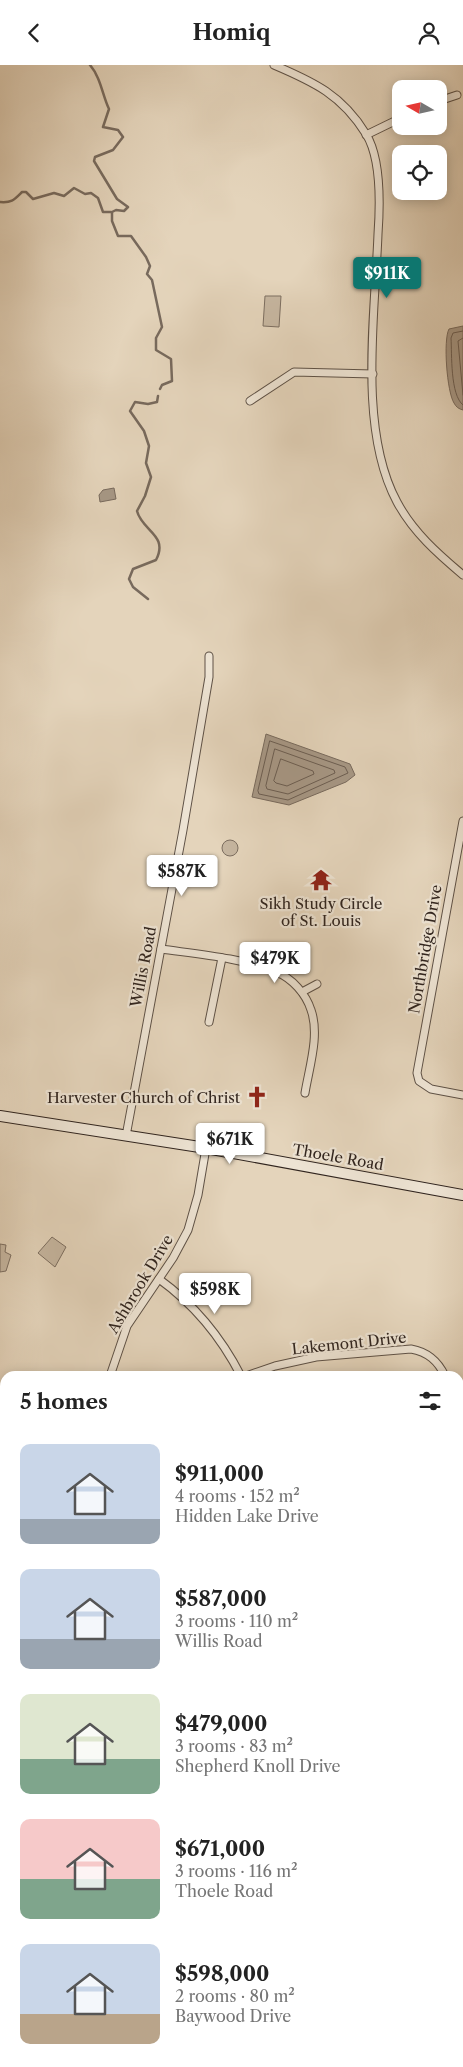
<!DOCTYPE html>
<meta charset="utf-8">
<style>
body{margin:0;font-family:"Libre Caslon Text",serif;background:#f6f6f6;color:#222;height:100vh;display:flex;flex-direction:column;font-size:19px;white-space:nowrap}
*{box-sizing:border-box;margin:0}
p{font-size:16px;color:#767676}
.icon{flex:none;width:28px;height:28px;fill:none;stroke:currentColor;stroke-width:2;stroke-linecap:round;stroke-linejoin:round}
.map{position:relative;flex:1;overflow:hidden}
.drawer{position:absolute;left:0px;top:1306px;width:464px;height:696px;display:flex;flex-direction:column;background:#fff;border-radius:15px 15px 0 0;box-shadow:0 2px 12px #0003}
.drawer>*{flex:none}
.needle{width:32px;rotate:279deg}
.buttons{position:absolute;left:392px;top:15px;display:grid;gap:10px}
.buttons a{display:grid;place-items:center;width:55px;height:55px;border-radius:10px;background:#fff;box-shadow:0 2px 12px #0003;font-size:25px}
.price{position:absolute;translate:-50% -42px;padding:0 11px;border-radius:5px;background:#fff;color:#222;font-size:16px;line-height:32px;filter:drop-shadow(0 1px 2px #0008)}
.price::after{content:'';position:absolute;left:50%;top:30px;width:15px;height:11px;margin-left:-8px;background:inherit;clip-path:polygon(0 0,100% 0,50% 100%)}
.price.selected{background:#0f766e;color:#fff}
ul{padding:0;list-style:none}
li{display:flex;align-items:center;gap:15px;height:125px;padding:0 20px}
li span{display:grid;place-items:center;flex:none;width:140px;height:100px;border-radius:10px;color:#555}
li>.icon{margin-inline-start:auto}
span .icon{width:60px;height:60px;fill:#fffc;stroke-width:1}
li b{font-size:21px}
h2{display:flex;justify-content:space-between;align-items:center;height:60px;padding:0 20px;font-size:21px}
header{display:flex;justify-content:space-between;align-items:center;height:65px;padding:0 20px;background:#fff;font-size:22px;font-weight:700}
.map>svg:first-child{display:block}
</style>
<header><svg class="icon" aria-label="back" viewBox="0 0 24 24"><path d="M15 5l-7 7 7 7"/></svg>Homiq<svg class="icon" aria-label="person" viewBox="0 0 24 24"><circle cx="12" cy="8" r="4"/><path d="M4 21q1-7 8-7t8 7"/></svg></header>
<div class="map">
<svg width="463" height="2002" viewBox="0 0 463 2002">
<rect width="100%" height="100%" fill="#e4d4bb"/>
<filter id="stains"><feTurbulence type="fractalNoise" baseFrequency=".004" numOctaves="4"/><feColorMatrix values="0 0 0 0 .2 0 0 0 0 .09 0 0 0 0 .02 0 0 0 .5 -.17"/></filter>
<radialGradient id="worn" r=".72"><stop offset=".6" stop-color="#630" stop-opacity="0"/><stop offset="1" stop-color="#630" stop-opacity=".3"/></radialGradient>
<g fill="#c6b6a0" stroke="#7c6e60">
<path d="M 265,231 L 281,231 L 279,262 L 263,261 Z"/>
<circle cx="230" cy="783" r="8"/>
<path d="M 52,1172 L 66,1182 L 55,1202 L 38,1188 Z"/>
<path d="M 0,1179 L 6,1180 L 5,1187 L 11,1190 L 6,1206 L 0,1207 Z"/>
</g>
<g fill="#a79886" stroke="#786a5d">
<path d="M 463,261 L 463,345 C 459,344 456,342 454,338 C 447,327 443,275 449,264 Z"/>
<path d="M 114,423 L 116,434 L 100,437 L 99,430 L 103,425 Z"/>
<path d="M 266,669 L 350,699 L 355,710 L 346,717 L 289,740 L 252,732 Z"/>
<path d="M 5,1522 L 5,1572 L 0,1568 L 0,1524 Z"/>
</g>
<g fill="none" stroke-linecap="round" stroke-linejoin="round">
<g stroke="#6c5e52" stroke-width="1">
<path d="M 463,266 L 453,268 L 451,273 C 452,289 450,330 463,340"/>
<path d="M 463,273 L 458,276 L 463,330"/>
<path d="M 270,676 L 345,702 L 348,708 L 288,735 L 259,729 L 258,726 Z"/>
<path d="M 275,684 L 334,705 L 335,708 L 288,729 L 267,724 L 266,721 Z"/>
<path d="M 281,694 L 313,706 L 314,709 L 287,721 L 276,718 L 274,716 Z"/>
</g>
<g stroke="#786a5d" stroke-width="2.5">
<path d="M 90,0 C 101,13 102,29 109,44 L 103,62 L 118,65 L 123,72 L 113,85 L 95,92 L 94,96 L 117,134 L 128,142 L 124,146 L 116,145 L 112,147 L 112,156 L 118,171 L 131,171 L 146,192 L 150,201 L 147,209 L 152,215 L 162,262 L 156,273 L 156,285 L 171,294 L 172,316 L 162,320 L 160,324"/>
<path d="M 0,137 C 12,138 14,135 22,127 L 26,127 L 33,134 L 54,128 L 64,131 L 74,123 L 85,129 L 91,128 L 98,133 L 103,147 L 111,147"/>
<path d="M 148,534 L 133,522 L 129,514 L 133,504 L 156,495 C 169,470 142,466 137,446 L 145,431 L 151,412 L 146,398 L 149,381 L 144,366 L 130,346 L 135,337 L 148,339 L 157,337 L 158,331"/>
<path d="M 437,1998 L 442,2002"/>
</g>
<g stroke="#5e5146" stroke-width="9">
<g id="street">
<path d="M 274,0 C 314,17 342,30 366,69 C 381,93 380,141 378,169 C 375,250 358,365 397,437 C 413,467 438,489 463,510"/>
<path d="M 439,36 L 457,30"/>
<path d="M 366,70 L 401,53"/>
<path d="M 250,336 L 294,307 L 373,309"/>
<path d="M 463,756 L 417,1008 L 419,1016 L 431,1024 L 463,1030"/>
<path d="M 161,884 C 196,889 243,893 276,907 C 292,913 306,929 311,945 C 320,970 309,1003 305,1028"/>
<path d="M 302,927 L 317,919"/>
<path d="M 209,957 L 222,893"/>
<path d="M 126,1071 L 183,765 L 209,612 L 209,591"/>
<path d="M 159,1214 C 195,1240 221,1272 241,1311"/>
<path d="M 110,1311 L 127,1261 L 173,1193 L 188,1165 L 198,1130 L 206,1083"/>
<path d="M 246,1311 L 275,1301 L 316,1292 L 411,1284 C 428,1287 438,1296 445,1311"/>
<path d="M 459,1376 L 463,1397"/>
<path d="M 0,1407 L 5,1407"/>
<path d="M 0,1804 L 5,1806"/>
<path d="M 0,1944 L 5,1946"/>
<path d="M 242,1998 L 244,2002"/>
<path d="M 368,1998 L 372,2002"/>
</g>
</g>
<g stroke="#31251f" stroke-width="12">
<path id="secondary" d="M 0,1051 L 206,1083 L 463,1130"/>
</g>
<use href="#street" stroke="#ede3d3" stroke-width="7"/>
<use href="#secondary" stroke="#ede3d3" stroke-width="10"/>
</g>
<defs>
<g id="temple-bare" transform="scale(1.725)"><path d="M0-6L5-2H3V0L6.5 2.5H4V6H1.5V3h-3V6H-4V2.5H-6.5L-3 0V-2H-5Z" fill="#8f2418" stroke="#ede3d3" stroke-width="2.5" paint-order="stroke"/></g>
<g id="church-bare" transform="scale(1.725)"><path d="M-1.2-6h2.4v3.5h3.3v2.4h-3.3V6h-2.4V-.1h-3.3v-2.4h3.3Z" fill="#8f2418" stroke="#ede3d3" stroke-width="2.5" paint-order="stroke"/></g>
</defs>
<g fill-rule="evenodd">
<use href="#temple-bare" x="321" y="815"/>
<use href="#church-bare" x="257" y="1032"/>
</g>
<g text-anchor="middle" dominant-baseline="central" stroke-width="4.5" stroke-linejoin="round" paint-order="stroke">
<g font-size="15" fill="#31251f" stroke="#ede3d3">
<text x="321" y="838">Sikh Study Circle<tspan x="321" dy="17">of St. Louis</tspan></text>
<text x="240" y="1032" text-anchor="end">Harvester Church of Christ</text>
</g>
<g font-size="15" fill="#31251f" stroke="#ede3d3">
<text transform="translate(425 884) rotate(-80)">Northbridge Drive</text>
<text transform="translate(143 902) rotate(-79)">Willis Road</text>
<text transform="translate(338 1092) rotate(10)">Thoele Road</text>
<text transform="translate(140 1219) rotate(-59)">Ashbrook Drive</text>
<text transform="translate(349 1278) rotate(-6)">Lakemont Drive</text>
</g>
</g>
<rect width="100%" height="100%" filter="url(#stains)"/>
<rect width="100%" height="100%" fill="url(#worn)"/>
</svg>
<div class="buttons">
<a><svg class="needle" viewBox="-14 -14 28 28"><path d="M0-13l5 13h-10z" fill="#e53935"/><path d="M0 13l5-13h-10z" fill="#767676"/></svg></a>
<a><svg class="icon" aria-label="locate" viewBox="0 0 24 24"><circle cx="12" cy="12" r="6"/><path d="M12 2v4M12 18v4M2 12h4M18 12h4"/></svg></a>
</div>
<b class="price selected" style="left:387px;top:234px">$911K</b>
<b class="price" style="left:182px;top:832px">$587K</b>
<b class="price" style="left:275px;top:919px">$479K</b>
<b class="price" style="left:230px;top:1100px">$671K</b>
<b class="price" style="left:215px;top:1250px">$598K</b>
<section class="drawer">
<h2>5 homes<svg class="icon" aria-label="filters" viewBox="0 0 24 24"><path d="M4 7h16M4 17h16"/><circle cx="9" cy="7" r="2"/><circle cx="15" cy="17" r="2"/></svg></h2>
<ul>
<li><span style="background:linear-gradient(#c9d6e8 75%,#9aa5b1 0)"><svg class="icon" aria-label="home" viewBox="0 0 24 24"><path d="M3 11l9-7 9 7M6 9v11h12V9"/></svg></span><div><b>$911,000</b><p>4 rooms · 152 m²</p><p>Hidden Lake Drive</p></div></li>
<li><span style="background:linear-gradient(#c9d6e8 70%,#9aa5b1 0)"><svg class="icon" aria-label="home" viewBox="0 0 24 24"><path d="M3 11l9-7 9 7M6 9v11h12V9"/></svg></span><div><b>$587,000</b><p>3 rooms · 110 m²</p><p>Willis Road</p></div></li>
<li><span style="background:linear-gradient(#dfe7d0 65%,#7fa58c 0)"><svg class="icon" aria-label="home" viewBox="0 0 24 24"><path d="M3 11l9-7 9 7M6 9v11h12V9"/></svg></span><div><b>$479,000</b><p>3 rooms · 83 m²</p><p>Shepherd Knoll Drive</p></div></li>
<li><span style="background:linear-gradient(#f6c9c9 60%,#7fa58c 0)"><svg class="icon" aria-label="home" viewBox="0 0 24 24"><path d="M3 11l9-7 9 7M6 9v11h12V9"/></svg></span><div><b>$671,000</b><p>3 rooms · 116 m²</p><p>Thoele Road</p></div></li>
<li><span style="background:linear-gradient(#c9d6e8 70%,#b9a48a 0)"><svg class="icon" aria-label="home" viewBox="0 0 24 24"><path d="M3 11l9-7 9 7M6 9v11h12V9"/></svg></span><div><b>$598,000</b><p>2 rooms · 80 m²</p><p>Baywood Drive</p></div></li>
</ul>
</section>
</div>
